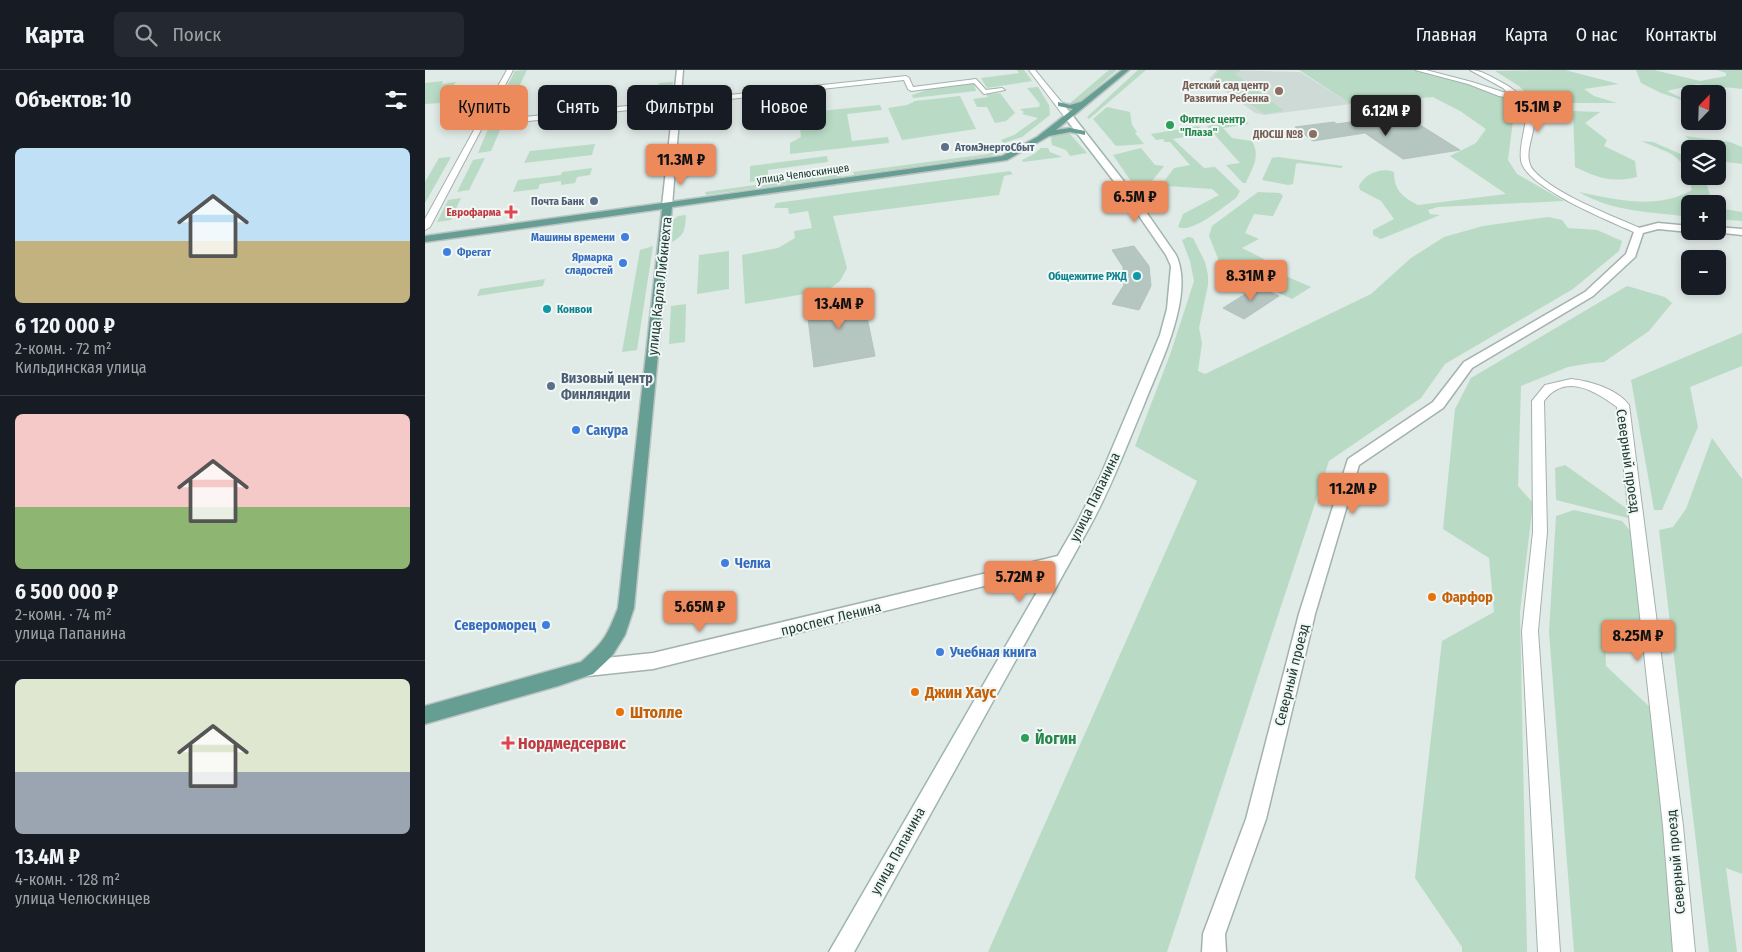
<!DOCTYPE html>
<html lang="ru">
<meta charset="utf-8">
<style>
body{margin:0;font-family:"Fira Sans Condensed",sans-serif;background:#242831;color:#f1f3f6;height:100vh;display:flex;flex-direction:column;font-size:19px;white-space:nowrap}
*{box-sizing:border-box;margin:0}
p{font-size:16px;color:#9ea1a6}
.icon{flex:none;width:28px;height:28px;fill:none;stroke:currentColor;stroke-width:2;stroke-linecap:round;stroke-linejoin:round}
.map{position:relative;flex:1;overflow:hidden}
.panel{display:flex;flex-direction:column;background:#171b24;width:425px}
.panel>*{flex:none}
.top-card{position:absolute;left:15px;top:15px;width:475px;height:45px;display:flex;gap:10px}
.needle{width:32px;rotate:23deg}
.tools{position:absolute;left:1256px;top:15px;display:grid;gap:10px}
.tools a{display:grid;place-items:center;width:45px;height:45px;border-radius:8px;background:#171b24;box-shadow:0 2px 8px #0003;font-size:25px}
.price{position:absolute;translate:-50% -42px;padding:0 11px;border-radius:5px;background:#ec8a5c;color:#111;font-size:16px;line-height:32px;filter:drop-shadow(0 1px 2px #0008)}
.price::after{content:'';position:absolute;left:50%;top:30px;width:15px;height:11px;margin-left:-8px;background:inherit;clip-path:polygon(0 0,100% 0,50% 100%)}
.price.current{background:#222;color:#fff}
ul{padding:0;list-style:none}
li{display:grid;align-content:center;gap:10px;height:265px;padding:0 15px}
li+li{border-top:1px solid #363941}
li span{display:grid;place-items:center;height:155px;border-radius:8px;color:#555}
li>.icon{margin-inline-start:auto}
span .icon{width:90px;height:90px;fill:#fffc;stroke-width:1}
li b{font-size:21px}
h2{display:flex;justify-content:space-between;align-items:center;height:60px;padding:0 15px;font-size:21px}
.chip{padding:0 18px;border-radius:8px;background:#171b24;box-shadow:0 2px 8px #0003;font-size:18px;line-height:45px}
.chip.current{background:#ec8a5c;color:#111}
header{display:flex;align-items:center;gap:30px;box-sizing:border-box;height:70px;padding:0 25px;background:#171b24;border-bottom:1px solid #363941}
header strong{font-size:24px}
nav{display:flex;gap:28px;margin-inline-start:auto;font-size:18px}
.search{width:350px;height:45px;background:#242831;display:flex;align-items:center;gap:12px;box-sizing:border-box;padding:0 18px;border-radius:8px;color:#9ea1a6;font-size:19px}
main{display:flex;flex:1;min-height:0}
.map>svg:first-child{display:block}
</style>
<header>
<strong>Карта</strong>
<div class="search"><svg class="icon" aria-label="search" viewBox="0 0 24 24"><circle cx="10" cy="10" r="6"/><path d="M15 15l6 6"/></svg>Поиск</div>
<nav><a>Главная</a><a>Карта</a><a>О нас</a><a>Контакты</a></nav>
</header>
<main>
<section class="panel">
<h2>Объектов: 10<svg class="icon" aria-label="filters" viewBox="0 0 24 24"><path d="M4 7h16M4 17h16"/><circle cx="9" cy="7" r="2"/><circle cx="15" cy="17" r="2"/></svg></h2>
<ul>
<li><span style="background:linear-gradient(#bfe0f5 60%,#c2b280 0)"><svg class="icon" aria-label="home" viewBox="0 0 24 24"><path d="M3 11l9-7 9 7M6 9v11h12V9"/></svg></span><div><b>6 120 000 ₽</b><p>2-комн. · 72 m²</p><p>Кильдинская улица</p></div></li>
<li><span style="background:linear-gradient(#f6c9c9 60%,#8fb573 0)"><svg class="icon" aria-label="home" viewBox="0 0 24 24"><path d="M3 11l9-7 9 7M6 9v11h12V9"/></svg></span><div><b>6 500 000 ₽</b><p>2-комн. · 74 m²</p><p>улица Папанина</p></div></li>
<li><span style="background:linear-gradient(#dfe7d0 60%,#9aa5b1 0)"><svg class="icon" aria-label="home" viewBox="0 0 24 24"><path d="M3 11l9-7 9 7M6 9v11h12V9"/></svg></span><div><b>13.4M ₽</b><p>4-комн. · 128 m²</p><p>улица Челюскинцев</p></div></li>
</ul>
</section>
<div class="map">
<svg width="1317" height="882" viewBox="0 0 1317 882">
<rect width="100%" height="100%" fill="#e0eae6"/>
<path fill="#cedad5" d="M 792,0 L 875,2 L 926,34 L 840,45 L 830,43 L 784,9 Z"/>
<g fill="#b9dbc5">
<path d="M 102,0 L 90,25 L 77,26 L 90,1 Z"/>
<path d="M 592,0 L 599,0 L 607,11 L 562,18 L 556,8 L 594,3 Z"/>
<path d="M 684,0 L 692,0 L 651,35 L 644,34 Z"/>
<path d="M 713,0 L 721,0 L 664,49 L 662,47 Z"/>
<path d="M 795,0 L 816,0 L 810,4 L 859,41 L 839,44 L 789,7 Z"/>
<path d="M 874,0 L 994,0 L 1039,10 L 1072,22 L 1090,35 L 1083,90 L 1092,104 L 1139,131 L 1013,137 L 1003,140 L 1005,144 L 1015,145 L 956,169 L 948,165 L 948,160 L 969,149 L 956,131 L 935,120 L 934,116 C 940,104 956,97 969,102 C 969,120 977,127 993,135 L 1081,124 L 1025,86 L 1051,73 L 1061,59 L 1035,41 L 1008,27 L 926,34 Z"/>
<path d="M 1140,0 L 1194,14 L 1159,19 L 1169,26 L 1192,33 L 1141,33 L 1107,29 L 1094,16 L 1070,1 Z"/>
<path d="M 1211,0 L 1229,0 L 1275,11 L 1301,6 L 1301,3 L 1292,0 L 1317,0 L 1317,19 L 1272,14 L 1242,21 L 1265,32 L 1263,32 L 1236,23 L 1216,13 Z"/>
<path d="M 18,11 L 17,14 L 31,12 L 16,33 L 0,34 L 0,13 Z"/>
<path d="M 248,12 L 246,29 L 231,30 L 234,13 Z"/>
<path d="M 549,13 L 551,21 L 488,28 L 487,25 L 502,20 Z"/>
<path d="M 613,17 L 624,35 L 625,45 L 597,67 L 579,73 L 576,70 L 589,65 L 613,48 L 597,44 L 599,42 L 595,39 L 614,37 L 615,34 L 602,18 Z"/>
<path d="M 575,23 L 590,43 L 581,51 L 570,53 L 562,37 L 552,37 L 548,29 L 563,27 L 561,24 Z"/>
<path d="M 535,26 L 551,59 L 477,70 L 463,38 L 482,35 L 490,31 Z"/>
<path d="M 455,35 L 457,40 L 422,44 L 427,71 L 463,67 L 464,73 L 365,84 L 365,73 L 376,67 L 374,45 L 405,40 Z"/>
<path d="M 682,37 L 705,42 L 707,55 L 712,62 L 710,63 L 719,74 L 691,76 L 668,49 Z"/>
<path d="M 1148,41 L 1175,42 L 1160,53 L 1182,70 L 1179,76 L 1210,91 L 1212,107 C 1187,113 1173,108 1150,97 Z"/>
<path d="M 814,50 L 820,50 L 824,54 L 798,58 L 807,68 L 827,71 C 836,87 827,98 821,113 L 818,113 L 801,95 L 815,93 L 782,56 Z"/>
<path d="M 773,56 L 783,63 L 748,69 L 779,98 L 790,97 L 815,121 L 811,128 C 798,137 767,164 753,157 L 758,144 L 794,125 L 787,119 L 742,116 L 740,110 L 749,98 L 765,95 L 745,72 L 740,72 L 738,69 L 731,70 L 726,64 Z"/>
<path d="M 76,58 L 66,81 L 53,83 L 63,59 Z"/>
<path d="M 634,63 L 645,64 L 662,83 L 645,86 L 641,80 L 627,75 L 626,68 Z"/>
<path d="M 1260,66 L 1305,72 L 1317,77 L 1317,94 L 1293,91 L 1292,79 L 1276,79 L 1259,71 L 1264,69 Z"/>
<path d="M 1216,71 L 1228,72 L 1265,88 L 1265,106 L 1279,106 L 1285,125 L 1280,134 L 1265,134 L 1265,147 C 1228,142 1187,142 1154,122 C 1192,130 1232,140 1267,120 C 1257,82 1250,86 1216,71 Z"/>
<path d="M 170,74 L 167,85 L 99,93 L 105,81 Z"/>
<path d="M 583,77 L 588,78 L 565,86 L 429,105 L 428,102 L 563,84 Z"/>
<path d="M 616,78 L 623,78 L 625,82 L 637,87 L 598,92 L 597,90 L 609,84 Z"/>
<path d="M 716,78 L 730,95 L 739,96 L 719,121 L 712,120 L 688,85 Z"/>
<path d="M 402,86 L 403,92 L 343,100 L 343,109 L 325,112 L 325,96 Z"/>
<path d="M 26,87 L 0,133 L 0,112 L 14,88 Z"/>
<path d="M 853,87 L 918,96 L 916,98 L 874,93 L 871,94 L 868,114 L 863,115 L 837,110 L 847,88 Z"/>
<path d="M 60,88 L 44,120 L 32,122 L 48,90 Z"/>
<path d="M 167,98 L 165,105 L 152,107 L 150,113 L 136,115 L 136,111 L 115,114 L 113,119 L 88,122 L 93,110 L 136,105 L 137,102 Z"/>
<path d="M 585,101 L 588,104 L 579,106 L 574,125 L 408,146 L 422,198 L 415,211 L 403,220 L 320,234 L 317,185 L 353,178 L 370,168 L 369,161 L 387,158 L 383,141 L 364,144 L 363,138 L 349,138 L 351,133 Z"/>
<path d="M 415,103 L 416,107 L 281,125 L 280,122 Z"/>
<path d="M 833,122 L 855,123 L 858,126 L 848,146 L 829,144 L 820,163 L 834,169 L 817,178 L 839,189 L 833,194 L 886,217 L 867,229 L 796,196 L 784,166 L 787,156 Z"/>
<path d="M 36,128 L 26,150 L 12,152 L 23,130 Z"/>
<path d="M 1293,138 L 1317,142 L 1317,151 L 1293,149 Z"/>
<path d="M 261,145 C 260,159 260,165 247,172 L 248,150 L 253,146 Z"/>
<path d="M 1123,147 L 1137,150 L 1143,158 L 1172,160 L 1197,171 L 1194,181 L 1148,219 L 1020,294 L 996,328 L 904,391 L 742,882 L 563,882 L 772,411 L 710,376 L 746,282 L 769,211 L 765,191 L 757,170 L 763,167 L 768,168 L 780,192 L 783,205 L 783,215 L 774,258 L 777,273 L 773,301 L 780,304 L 946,224 L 986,188 L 1019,167 L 1058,156 Z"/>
<path d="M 228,176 L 212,280 L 197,282 L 215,180 Z"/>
<path d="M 304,181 L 304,219 L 272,224 L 274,185 Z"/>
<path d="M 120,209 L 118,216 L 52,226 L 55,219 Z"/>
<path d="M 1202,216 L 1240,227 L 1247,233 L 1224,261 L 1179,292 L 1166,293 L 1143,297 L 1096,316 L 1093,416 L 1108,433 L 1095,542 L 1102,882 L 1037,882 L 1037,877 L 990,808 L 1017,571 L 1069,542 L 1064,488 L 1018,459 L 1030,339 L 1046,308 Z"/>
<path d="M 261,234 L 260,272 L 244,274 L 246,236 Z"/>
<path d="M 1317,263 L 1317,296 L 1265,317 L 1273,357 L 1237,440 L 1229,440 L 1206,310 Z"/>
<path d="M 1287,368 L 1317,409 L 1317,804 L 1301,798 L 1312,882 L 1284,882 L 1234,460 L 1248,457 L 1261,439 Z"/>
<path d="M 1140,395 L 1205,441 L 1207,449 L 1131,430 L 1130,398 Z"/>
<path d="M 1149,440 L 1197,451 L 1207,463 L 1222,561 L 1180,567 L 1181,596 L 1230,642 L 1252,882 L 1149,882 L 1124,562 L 1131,446 Z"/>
</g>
<g fill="#b5c5c0" stroke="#b3c3be">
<path d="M 938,50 L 947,56 L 987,50 L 1035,80 L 978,89 L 940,63 L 888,71 L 870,57 L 909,52 L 912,54 Z"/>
<path d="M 709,176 L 724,196 L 726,216 L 714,240 L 687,234 L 699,215 L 698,197 L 687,180 Z"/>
<path d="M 833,216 L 854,226 L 819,249 L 798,238 Z"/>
<path d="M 437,223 L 450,286 L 389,297 L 381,232 Z"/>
</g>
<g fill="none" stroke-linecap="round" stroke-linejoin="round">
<g stroke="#a3b2ad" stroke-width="2">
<g id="minor">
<path d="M 82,0 L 88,0 L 61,51 L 481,6 L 484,8 L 488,17 L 551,9 L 561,20 L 577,18 L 580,20 L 559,24 L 549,13 L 486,21 L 483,19 L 479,10 L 58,56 L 5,157 L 0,160 L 0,149 Z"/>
<path d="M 604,0 L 610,0 L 647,45 L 647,49 L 641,49 Z"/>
<path d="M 990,0 L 1001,0 L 1047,12 L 1084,24 L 1078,18 L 1045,0 C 1057,0 1066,7 1076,12 C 1086,17 1100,28 1106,37 C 1118,56 1093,83 1109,101 C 1131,125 1186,145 1217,159 L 1217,163 L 1211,163 C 1187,152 1099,117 1096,90 C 1094,75 1101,59 1101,44 L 1100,39 L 1089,29 L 1074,26 L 1043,14 Z"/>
<path d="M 1146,309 C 1165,311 1192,319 1204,335 L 1258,756 L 1270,882 L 1248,882 L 1238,756 L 1192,337 C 1170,321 1140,302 1119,331 L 1122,462 L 1113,561 L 1135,882 L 1113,882 L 1097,561 L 1108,462 L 1107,331 L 1120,315 Z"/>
</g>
</g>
<g stroke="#a3b2ad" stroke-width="3">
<g id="tertiary">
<path d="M 252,0 L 258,0 L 247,136 L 242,139 L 237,136 Z"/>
<path d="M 1233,153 L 1265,156 L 1265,161 L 1268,161 L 1265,162 L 1233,159 L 1218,163 L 1210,187 L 1168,226 L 1047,298 L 1018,338 L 934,395 L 890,544 L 841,749 L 800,864 L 801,882 L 777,882 L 778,864 L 821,749 L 874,544 L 923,389 L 1008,332 L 1039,292 L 1160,222 L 1201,184 L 1210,159 Z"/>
<path d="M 1292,157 L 1317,159 L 1317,165 L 1289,162 L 1292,161 Z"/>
<path d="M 637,485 L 643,487 L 645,491 L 643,495 L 228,599 L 162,606 L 156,604 L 153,598 L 156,592 L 162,590 L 228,583 Z"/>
</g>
</g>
<g stroke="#9fb5af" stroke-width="3">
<path id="secondary" d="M 641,45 L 647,45 L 708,123 L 751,185 C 759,202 757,223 753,241 C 746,274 730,306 718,337 C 701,377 686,418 665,456 L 429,882 L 404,882 L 653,451 L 675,407 L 735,265 L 742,239 L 746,196 L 741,185 L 701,127 L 641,49 Z"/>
</g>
<g stroke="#bcc4c2" stroke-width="3">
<path id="primary" d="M 697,0 L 704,0 L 631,60 L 645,58 L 660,61 L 660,65 L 645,62 L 624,66 L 582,90 L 247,137 L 209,538 L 200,565 L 187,586 L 168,604 L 133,616 L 0,654 L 0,636 L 156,592 C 179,572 182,566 193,538 L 237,139 L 0,172 L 0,166 L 577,86 L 612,67 L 648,39 L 633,36 L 633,32 L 645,35 L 656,32 Z"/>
</g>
<use href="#minor" fill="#fff" fill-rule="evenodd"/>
<use href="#tertiary" fill="#fff" fill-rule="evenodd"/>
<use href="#secondary" fill="#fff" fill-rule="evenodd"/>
<use href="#primary" fill="#669e94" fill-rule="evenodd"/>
</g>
<g fill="#8d6e63" stroke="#f0f7f4" stroke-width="2">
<circle cx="854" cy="21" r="5"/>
<circle cx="888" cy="64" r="5"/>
</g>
<g fill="#2e9e5b" stroke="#f0f7f4" stroke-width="2">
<circle cx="745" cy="55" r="5"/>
<circle cx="600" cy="668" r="5"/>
</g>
<g fill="#5c6f8a" stroke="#f0f7f4" stroke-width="2">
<circle cx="520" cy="77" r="5"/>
<circle cx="169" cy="131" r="5"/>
<circle cx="126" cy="316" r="5"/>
</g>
<g fill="#e0444e" stroke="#f0f7f4" stroke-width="2">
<path d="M83.5 134.5h5v5h5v5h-5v5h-5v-5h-5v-5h5z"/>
<path d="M80.5 665.5h5v5h5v5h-5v5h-5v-5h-5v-5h5z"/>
</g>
<g fill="#3f7fe0" stroke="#f0f7f4" stroke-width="2">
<circle cx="200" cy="167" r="5"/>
<circle cx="22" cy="182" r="5"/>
<circle cx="198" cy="193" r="5"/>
<circle cx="151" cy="360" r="5"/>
<circle cx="300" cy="493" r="5"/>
<circle cx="121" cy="555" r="5"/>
<circle cx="515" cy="582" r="5"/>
</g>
<g fill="#0f9aa8" stroke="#f0f7f4" stroke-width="2">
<circle cx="712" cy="206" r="5"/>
<circle cx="122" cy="239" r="5"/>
</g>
<g fill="#e8710a" stroke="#f0f7f4" stroke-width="2">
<circle cx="1007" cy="527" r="5"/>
<circle cx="490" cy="622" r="5"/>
<circle cx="195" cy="642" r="5"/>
</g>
<g text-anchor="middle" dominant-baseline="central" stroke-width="4" stroke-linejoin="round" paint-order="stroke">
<g font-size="11" font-weight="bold" fill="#785e54" stroke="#f0f7f4" text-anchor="end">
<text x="844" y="15">Детский сад центр<tspan x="844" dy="13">Развития Ребенка</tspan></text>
<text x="878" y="64">ДЮСШ №8</text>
</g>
<g font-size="11" font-weight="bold" fill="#27864d" stroke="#f0f7f4" text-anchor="start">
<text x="755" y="49">Фитнес центр<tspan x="755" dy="13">"Плаза"</tspan></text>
</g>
<g font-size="11" font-weight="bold" fill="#4e5e75" stroke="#f0f7f4" text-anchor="start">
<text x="530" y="77">АтомЭнергоСбыт</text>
<text x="159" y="131" text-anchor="end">Почта Банк</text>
</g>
<g font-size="11" fill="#213a35" stroke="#f0f7f4">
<text transform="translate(378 104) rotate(-8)">улица Челюскинцев</text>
</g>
<g font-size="11" font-weight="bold" fill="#be3a42" stroke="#f0f7f4" text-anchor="end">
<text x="76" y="142">Еврофарма</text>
</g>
<g font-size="11" font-weight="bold" fill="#366cbe" stroke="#f0f7f4" text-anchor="end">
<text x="190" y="167">Машины времени</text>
<text x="32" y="182" text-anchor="start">Фрегат</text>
<text x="188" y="187">Ярмарка<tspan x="188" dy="13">сладостей</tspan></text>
</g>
<g font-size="11" font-weight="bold" fill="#0d838f" stroke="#f0f7f4" text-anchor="end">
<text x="702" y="206">Общежитие РЖД</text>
<text x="132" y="239" text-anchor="start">Конвои</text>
</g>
<g font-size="14" fill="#213a35" stroke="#f0f7f4">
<text transform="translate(235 216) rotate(-84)">улица Карла Либкнехта</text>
<text transform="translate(1203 391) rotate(82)">Северный проезд</text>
<text transform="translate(670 427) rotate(-64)">улица Папанина</text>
<text transform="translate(406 549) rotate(-14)">проспект Ленина</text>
<text transform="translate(867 605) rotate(-76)">Северный проезд</text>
<text transform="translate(473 781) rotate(-61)">улица Папанина</text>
<text transform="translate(1251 792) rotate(-95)">Северный проезд</text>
</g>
<g font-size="14" font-weight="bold" fill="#4e5e75" stroke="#f0f7f4" text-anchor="start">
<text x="136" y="308">Визовый центр<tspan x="136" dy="16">Финляндии</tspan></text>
</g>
<g font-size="14" font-weight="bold" fill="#366cbe" stroke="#f0f7f4" text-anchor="start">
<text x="161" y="360">Сакура</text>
<text x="310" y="493">Челка</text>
<text x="111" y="555" text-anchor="end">Североморец</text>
<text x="525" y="582">Учебная книга</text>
</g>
<g font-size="14" font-weight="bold" fill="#c56008" stroke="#f0f7f4" text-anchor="start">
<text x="1017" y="527">Фарфор</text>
</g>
<g font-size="16" font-weight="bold" fill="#c56008" stroke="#f0f7f4" text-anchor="start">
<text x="500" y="622">Джин Хаус</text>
<text x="205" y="642">Штолле</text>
</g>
<g font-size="16" font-weight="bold" fill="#27864d" stroke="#f0f7f4" text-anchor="start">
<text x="610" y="668">Йогин</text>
</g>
<g font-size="16" font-weight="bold" fill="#be3a42" stroke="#f0f7f4" text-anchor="start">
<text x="93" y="673">Нордмедсервис</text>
</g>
</g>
</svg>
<div class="tools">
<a><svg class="needle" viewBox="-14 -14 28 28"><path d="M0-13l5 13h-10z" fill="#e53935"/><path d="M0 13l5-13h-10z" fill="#9ea1a6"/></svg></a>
<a><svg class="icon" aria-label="layers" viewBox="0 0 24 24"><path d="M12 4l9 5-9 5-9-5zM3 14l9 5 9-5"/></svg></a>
<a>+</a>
<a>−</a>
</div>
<b class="price" style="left:1113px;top:63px">15.1M ₽</b>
<b class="price current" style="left:961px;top:67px">6.12M ₽</b>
<b class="price" style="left:256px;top:116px">11.3M ₽</b>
<b class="price" style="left:710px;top:153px">6.5M ₽</b>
<b class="price" style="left:826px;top:232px">8.31M ₽</b>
<b class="price" style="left:414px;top:260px">13.4M ₽</b>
<b class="price" style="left:928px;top:445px">11.2M ₽</b>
<b class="price" style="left:595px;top:533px">5.72M ₽</b>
<b class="price" style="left:275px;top:563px">5.65M ₽</b>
<b class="price" style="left:1213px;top:592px">8.25M ₽</b>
<div class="top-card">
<a class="chip current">Купить</a>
<a class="chip">Снять</a>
<a class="chip">Фильтры</a>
<a class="chip">Новое</a>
</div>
</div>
</main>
